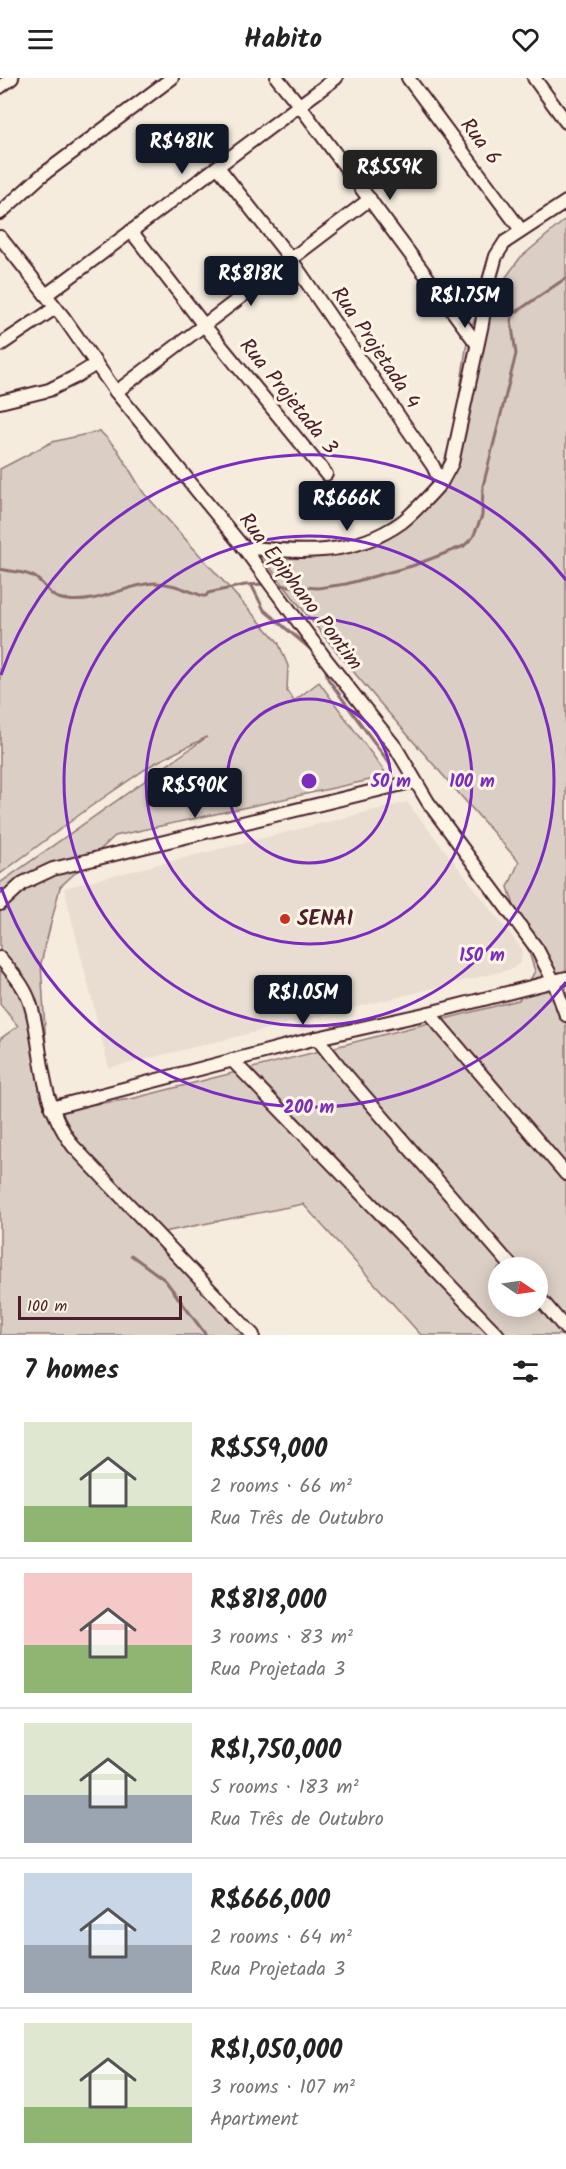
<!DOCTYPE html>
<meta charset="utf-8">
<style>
body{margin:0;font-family:Kalam,sans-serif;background:#f2f2f2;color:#222;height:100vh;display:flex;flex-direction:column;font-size:22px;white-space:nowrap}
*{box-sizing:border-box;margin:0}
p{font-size:20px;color:#767676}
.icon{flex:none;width:33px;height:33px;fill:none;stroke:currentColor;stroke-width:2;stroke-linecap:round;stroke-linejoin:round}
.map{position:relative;height:1257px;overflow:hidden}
.sheet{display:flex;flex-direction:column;background:#fff;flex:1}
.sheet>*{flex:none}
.needle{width:39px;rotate:103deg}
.fabs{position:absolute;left:488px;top:1179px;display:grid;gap:12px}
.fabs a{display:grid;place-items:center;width:60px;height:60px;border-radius:50%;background:#fff;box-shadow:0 3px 15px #0003;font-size:30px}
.scale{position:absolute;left:18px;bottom:15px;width:164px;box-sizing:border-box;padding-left:6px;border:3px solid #4a1f2b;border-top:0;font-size:16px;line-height:21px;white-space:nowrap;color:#4a1f2b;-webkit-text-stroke:4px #fcf5e5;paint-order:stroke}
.price{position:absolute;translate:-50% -51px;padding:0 14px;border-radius:6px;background:#111827;color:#fff;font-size:20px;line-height:39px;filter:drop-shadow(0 2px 3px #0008)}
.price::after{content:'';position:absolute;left:50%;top:36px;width:18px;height:14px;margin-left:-9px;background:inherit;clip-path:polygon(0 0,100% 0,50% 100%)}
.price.selected{background:#222;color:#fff}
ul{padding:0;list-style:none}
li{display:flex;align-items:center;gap:18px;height:150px;padding:0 24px}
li+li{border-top:2px solid #e0e0e0}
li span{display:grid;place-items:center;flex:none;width:168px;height:120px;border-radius:0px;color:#555}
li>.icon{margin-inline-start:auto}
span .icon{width:72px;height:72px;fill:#fffc;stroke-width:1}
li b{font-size:26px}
h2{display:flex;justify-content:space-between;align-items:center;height:72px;padding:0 24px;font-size:26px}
header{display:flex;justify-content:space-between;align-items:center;height:78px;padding:0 24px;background:#fff;font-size:27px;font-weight:600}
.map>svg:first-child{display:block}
</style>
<header><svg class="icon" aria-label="menu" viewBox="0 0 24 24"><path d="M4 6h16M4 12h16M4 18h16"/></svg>Habito<svg class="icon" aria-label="heart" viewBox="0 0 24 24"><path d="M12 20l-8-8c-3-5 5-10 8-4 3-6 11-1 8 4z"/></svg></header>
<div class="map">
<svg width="566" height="1257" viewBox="0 0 566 1257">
<rect width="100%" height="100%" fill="#f5ecde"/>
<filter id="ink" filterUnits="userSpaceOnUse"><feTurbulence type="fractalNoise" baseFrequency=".0167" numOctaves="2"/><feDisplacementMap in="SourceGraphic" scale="12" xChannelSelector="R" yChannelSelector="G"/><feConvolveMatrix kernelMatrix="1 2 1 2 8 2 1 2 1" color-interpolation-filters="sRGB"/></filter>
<g filter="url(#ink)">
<path fill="#e8ddd0" d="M 407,724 L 522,871 L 521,884 L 512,891 L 109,990 L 64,810 Z"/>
<path fill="#dbcec4" stroke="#927678" stroke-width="1.5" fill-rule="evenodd" d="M 566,141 L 566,1257 L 421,1257 L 303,1126 L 154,1156 L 254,1257 L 0,1257 L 0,961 L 18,948 L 0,926 L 0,805 L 207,659 L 153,686 L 90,729 L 0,796 L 0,391 L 52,364 L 100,353 L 117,371 L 143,414 L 278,564 L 288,588 L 287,613 L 294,623 L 319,604 L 388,698 L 115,758 L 60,809 L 41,885 L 48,1002 L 58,1036 L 81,1028 L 131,1021 L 519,922 L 535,893 L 508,809 L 519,784 C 426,677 329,572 246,457 L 277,477 L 385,457 L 436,404 L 453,359 L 469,250 L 520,180 ZM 498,1190 L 537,1190 L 537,1228 L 498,1228 Z"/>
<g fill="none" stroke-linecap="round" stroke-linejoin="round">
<g stroke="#8c6e70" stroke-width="3">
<path d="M 0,491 C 10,494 27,493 36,500 C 50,510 47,520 68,522 C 98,526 125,507 154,505 C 173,505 186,512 203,518 L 206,518 L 208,515 L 245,507 L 265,506"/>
<path d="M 275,507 L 318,510 L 346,506 L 412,488 L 464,468 L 473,459 L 482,438 L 483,408 L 516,276 L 511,242 L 513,237 L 519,232 L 566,200"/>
<path d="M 252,508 L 264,532 L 314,574"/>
<path d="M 325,589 L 328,601 L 390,686"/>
<path d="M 131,1177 L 165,1202 L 206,1257"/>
</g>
<g stroke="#4a1f2b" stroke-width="16">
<g id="street">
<path d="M 277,0 L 300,28 L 477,266"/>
<path d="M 408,0 L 521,152"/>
<path d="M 534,0 L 566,44"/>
<path d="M 0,9 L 12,0"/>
<path d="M 218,89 L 290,180 L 433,388 L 441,405 L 452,385 L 482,246 L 487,210 L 496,178 L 505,164 L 566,124"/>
<path d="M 0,135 L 41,98 L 172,0"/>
<path d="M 131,153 L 203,246 L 326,396"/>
<path d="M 0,159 L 64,240 L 116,314 L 243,469 L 328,584 L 396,670 L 428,724 L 537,871 L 554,904 L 566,937"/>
<path d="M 46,217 L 336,0"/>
<path d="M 0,267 L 55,230"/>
<path d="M 116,314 L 370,121"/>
<path d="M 0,324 L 49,312 L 73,300 L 96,286"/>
<path d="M 243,469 C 300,475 353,479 402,444 C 416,433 429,418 441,405"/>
<path d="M 0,826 L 23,805 L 53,791 L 415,703"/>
<path d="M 0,880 C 11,893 23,906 29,922 C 34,935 36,950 38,963 C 44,1004 48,1034 73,1068 L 253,1257"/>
<path d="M 429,935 L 566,1096"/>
<path d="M 317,960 L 342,992 L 513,1190"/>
<path d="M 232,982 L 498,1257"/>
<path d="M 51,1030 L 317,960 L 429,935 L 566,900"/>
<path d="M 537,1217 L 566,1251"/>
</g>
</g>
<use href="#street" stroke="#fcf5e5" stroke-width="12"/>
</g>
</g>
<g fill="none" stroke="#7b2cbf" stroke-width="3">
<circle cx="309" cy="703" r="82"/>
<circle cx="309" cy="703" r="163"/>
<circle cx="309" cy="703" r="245"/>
<path d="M566 904A326 326 0 0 1 1 809M1 597A326 326 0 0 1 566 502"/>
</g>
<circle fill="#c8321e" stroke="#fcf5e5" stroke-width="2" cx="285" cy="841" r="6"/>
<g text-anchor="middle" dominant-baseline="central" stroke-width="6" stroke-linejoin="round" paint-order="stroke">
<g font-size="21" fill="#4a1f2b" stroke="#fcf5e5">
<text transform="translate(480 64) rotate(53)">Rua 6</text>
<text transform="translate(375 270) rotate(56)">Rua Projetada 4</text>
<text transform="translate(288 319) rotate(51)">Rua Projetada 3</text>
<text transform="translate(300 514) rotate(53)">Rua Epiphano Pontim</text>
</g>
<g font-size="21" font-weight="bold" fill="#4a1f2b" stroke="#fcf5e5" text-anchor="start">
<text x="297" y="841">SENAI</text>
</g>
</g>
<circle cx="309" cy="703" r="9" fill="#7b2cbf" stroke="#fcf5e5" stroke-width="3"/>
<g font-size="18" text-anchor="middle" font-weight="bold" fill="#7b2cbf" stroke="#fcf5e5" stroke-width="6" stroke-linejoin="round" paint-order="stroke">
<text x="391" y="709">50 m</text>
<text x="472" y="709">100 m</text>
<text x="482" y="883">150 m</text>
<text x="309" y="1035">200 m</text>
</g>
</svg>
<div class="fabs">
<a><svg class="needle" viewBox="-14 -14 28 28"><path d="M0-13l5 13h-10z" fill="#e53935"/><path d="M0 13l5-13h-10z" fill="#767676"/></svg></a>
</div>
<div class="scale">100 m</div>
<b class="price" style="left:182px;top:97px">R$481K</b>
<b class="price selected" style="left:390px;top:123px">R$559K</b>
<b class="price" style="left:251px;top:229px">R$818K</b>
<b class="price" style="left:465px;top:251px">R$1.75M</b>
<b class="price" style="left:347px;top:454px">R$666K</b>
<b class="price" style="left:195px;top:741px">R$590K</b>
<b class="price" style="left:303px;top:948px">R$1.05M</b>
</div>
<section class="sheet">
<h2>7 homes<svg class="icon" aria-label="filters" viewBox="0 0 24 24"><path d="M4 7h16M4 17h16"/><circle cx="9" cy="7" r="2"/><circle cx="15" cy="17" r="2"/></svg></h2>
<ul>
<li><span style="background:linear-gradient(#dfe7d0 70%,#8fb573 0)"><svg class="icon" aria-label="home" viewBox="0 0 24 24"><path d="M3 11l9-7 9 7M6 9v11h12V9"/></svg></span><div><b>R$559,000</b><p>2 rooms · 66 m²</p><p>Rua Três de Outubro</p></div></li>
<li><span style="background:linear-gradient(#f6c9c9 60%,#8fb573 0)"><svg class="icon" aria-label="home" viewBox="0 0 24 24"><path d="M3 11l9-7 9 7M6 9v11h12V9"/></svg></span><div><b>R$818,000</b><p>3 rooms · 83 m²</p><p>Rua Projetada 3</p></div></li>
<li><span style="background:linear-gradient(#dfe7d0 60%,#9aa5b1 0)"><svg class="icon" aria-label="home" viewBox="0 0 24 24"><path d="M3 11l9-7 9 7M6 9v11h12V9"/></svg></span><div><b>R$1,750,000</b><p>5 rooms · 183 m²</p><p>Rua Três de Outubro</p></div></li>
<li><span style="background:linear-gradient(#c9d6e8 60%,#9aa5b1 0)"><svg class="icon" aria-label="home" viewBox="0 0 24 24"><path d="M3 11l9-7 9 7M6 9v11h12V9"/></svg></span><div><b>R$666,000</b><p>2 rooms · 64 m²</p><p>Rua Projetada 3</p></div></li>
<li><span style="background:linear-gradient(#dfe7d0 70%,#8fb573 0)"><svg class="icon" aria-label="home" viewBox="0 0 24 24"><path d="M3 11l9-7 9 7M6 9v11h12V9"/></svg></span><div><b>R$1,050,000</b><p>3 rooms · 107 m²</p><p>Apartment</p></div></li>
</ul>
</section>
